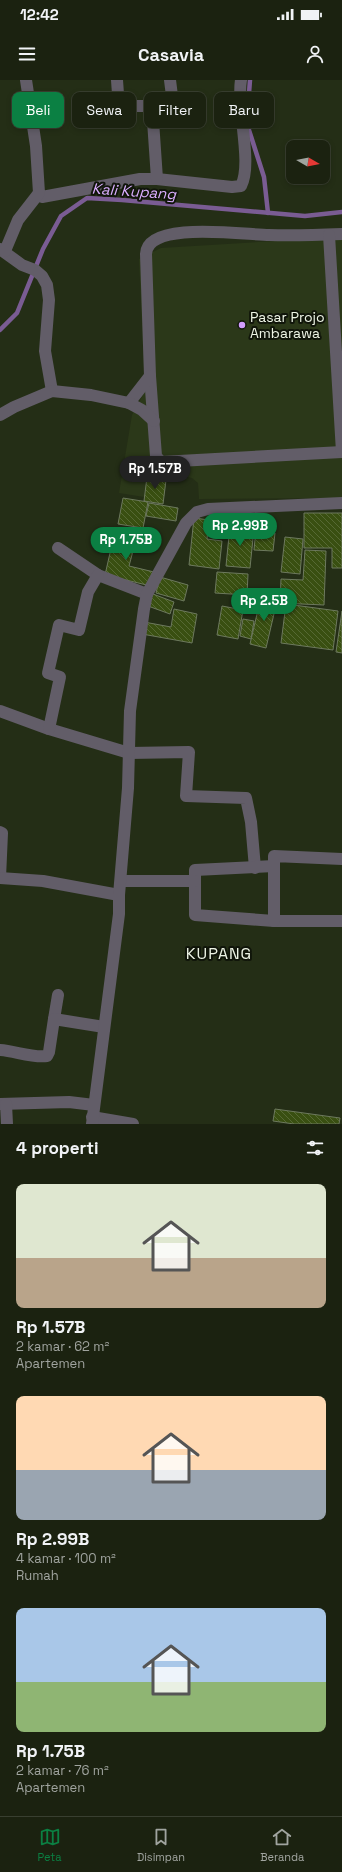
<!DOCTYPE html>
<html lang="id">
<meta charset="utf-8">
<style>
body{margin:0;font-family:"Space Grotesk",sans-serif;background:#242a19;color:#f1f3f6;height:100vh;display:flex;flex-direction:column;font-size:15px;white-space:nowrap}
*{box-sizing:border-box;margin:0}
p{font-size:13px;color:#a0a49f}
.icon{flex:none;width:22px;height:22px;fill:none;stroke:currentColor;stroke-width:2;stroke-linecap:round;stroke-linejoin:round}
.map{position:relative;height:1044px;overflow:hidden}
.drawer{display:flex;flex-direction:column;background:#1b2210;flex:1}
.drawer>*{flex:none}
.hud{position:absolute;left:12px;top:12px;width:318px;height:36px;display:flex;gap:8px}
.needle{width:26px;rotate:99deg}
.tools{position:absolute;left:286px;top:60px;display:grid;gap:8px}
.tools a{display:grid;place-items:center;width:44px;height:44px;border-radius:8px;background:#1b2210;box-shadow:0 2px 6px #0003,0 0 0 1px #393f30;font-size:20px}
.price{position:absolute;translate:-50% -34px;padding:0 9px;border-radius:14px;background:#0b8043;color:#fff;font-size:13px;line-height:26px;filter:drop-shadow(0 1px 2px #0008)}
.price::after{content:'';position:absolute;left:50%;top:24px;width:12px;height:9px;margin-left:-6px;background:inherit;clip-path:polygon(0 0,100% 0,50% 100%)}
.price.active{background:#222;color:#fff}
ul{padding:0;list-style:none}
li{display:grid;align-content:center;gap:8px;height:212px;padding:0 16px}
li span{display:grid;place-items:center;height:124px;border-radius:8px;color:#555}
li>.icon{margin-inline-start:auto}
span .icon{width:72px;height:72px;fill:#fffc;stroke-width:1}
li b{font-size:17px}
h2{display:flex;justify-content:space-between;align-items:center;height:48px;padding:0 16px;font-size:17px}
.chip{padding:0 14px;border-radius:8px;background:#1b2210;box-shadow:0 2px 6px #0003,0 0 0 1px #393f30;font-size:14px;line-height:36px}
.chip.active{background:#0b8043;color:#fff}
.status{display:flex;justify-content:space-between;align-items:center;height:28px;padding:0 20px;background:#1b2210;direction:ltr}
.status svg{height:11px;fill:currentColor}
header{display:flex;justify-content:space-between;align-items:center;height:52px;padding:0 16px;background:#1b2210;font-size:18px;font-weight:600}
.dock{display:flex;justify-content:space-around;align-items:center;height:56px;border-top:1px solid #393f30;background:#1b2210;font-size:11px;color:#a0a49f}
.dock a{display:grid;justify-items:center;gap:2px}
.dock .active{color:#0b8043}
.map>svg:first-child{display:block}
</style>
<div class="status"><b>12:42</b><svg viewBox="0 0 49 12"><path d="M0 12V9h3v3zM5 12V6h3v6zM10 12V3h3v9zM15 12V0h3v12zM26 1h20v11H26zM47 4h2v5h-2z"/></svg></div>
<header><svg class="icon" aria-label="menu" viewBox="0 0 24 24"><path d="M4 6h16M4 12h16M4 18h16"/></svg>Casavia<svg class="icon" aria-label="person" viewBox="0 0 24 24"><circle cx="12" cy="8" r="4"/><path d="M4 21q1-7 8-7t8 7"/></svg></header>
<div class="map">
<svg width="342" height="1044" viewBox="0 0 342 1044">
<defs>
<pattern id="building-back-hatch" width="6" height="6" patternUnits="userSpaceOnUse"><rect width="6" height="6" fill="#394f11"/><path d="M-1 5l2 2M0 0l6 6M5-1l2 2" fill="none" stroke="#566934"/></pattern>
</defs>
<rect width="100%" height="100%" fill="#242e16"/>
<path fill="#2b3819" d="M 342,157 L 342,418 L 199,419 L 198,403 L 192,398 L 169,393 L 148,392 L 144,417 L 119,413 L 132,335 L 145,311 L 139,179 L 161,168 Z"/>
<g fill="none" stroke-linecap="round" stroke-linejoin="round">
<g stroke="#7a5c93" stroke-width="4.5">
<path d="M 247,40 L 250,0"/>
<path d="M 248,47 L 264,97 L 268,133"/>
<path d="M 0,250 L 17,233 L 43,169 L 61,136 L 87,118 L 122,120 L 305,136 L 342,132"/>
</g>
</g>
<g fill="url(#building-back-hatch)" stroke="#6d795e">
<path d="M 147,397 L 166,400 L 163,424 L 144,421 Z"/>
<path d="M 123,418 L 148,422 L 143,448 L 118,444 Z"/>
<path d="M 149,423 L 178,428 L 176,441 L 146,436 Z"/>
<path d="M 304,433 L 342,433 L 342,488 L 332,488 L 332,468 L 304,468 Z"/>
<path d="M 194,438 L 209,440 L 207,459 L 222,461 L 219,489 L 189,485 Z"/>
<path d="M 257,438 L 268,438 L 266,453 L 275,453 L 273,471 L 254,470 Z"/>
<path d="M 230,446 L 254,448 L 250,488 L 226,486 Z"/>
<path d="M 115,451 L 137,456 L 129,486 L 154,492 L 151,506 L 105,495 Z"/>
<path d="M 285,457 L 303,459 L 300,494 L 281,492 Z"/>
<path d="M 305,470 L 326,471 L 324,525 L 280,523 L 281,499 L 303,500 Z"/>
<path d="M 217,492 L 248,494 L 247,515 L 215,513 Z"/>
<path d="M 160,497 L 188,505 L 184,521 L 156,513 Z"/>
<path d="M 153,514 L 174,522 L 170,534 L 148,526 Z"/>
<path d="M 261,517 L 277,521 L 266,568 L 250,564 Z"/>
<path d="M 286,524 L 338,531 L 333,570 L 281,563 Z"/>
<path d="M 222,526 L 243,530 L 238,559 L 217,555 Z"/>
<path d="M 174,529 L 197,534 L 192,563 L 142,554 L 144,542 L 171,547 Z"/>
<path d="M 342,531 L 342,573 L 336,572 Z"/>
<path d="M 243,539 L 254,541 L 251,559 L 240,556 Z"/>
<path d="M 275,1029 L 340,1038 L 339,1044 L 294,1044 L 273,1041 Z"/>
</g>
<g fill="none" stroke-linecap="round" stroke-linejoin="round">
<g stroke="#625d68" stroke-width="12">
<path d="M 26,0 L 36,66 L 39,113 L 42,117 L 140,99 L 157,99 L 232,107 L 241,106 C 253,83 236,28 241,0"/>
<path d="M 117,0 L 118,14 L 124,26 L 152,26 L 157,99"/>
<path d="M 170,0 L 172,16"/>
<path d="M 342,154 C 318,155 293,156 269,155 C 245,155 147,140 146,174 L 150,296 L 156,376 L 161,382 L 342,372"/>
<path d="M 329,155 L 342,372"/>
<path d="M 0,169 L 22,185 L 35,190 L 42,196 L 47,205 L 49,220 L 45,271 L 52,311"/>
<path d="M 5,171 L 18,140 L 39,113"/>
<path d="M 129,323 L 150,296"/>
<path d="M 0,335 L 14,327 L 52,311 L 91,315 L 129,323 L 142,330 L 154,341"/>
<path d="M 58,468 L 98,495 L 147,514"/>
<path d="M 0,631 L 49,649 L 129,673 L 189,672 L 186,716 L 246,718 L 251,742 L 255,788"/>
<path d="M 49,649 L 60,597 L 48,593 L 59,545 L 79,550 L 88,512 L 98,495"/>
<path d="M 0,752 L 2,753 L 0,798"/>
<path d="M 274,786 L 195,790 L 195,835 L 274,841 L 342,841"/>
<path d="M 0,798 L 43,801 L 119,815"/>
<path d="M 121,801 L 195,801"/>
<path d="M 274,841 L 274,776 L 342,779"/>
<path d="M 54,939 L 58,915"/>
<path d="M 0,970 C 15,971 32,978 47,976 L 49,972 L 54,939 L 104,947"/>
<path d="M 0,1024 L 69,1022 L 94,1025"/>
<path d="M 6,1024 L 7,1044"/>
<path d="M 92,1037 L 133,1044"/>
<path d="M 92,1044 L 119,834 L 119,815 L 128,708 L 130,631 L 144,529 L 147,514 L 186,443 L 197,432 L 208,429 L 342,423"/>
</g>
</g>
<circle fill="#d29dfd" stroke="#10150a" stroke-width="1.5" cx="242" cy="245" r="4"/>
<g text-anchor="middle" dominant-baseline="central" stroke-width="4" stroke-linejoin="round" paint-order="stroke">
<g font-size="14" fill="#edf4e5" stroke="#10150a" text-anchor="start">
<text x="250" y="237">Pasar Projo<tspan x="250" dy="16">Ambarawa</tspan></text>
</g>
<g font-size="15" font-style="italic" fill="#daaeff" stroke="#10150a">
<text transform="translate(134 111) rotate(4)">Kali Kupang</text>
</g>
<g font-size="16" letter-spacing="1" fill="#edf4e5" stroke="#10150a">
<text x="219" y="873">KUPANG</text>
</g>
</g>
</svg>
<div class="tools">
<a><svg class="needle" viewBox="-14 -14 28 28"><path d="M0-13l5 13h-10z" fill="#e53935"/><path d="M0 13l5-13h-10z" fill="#a0a49f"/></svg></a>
</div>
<b class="price active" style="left:155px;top:410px">Rp 1.57B</b>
<b class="price" style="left:240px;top:467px">Rp 2.99B</b>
<b class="price" style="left:126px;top:481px">Rp 1.75B</b>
<b class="price" style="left:264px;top:542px">Rp 2.5B</b>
<div class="hud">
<a class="chip active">Beli</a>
<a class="chip">Sewa</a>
<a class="chip">Filter</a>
<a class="chip">Baru</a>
</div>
</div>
<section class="drawer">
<h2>4 properti<svg class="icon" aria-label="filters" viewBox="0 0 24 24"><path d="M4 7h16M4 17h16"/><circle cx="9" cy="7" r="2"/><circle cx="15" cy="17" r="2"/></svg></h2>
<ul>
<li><span style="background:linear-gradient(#dfe7d0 60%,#b9a48a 0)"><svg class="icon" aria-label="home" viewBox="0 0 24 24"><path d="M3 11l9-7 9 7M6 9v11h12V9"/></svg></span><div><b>Rp 1.57B</b><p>2 kamar · 62 m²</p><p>Apartemen</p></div></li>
<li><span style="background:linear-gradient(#ffd9b3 60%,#9aa5b1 0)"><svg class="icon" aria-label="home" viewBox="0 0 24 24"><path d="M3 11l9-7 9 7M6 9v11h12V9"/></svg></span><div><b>Rp 2.99B</b><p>4 kamar · 100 m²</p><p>Rumah</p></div></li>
<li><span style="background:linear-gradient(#a9c7e8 60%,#8fb573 0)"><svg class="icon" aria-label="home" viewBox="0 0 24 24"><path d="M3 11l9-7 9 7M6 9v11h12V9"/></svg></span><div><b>Rp 1.75B</b><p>2 kamar · 76 m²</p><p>Apartemen</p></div></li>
</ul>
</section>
<nav class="dock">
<a class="active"><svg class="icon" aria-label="map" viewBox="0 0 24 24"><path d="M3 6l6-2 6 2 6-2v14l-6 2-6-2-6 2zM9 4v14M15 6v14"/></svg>Peta</a>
<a><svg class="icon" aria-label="saved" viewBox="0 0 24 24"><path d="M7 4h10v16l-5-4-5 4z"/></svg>Disimpan</a>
<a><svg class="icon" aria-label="home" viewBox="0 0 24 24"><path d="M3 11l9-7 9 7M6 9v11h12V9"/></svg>Beranda</a>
</nav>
